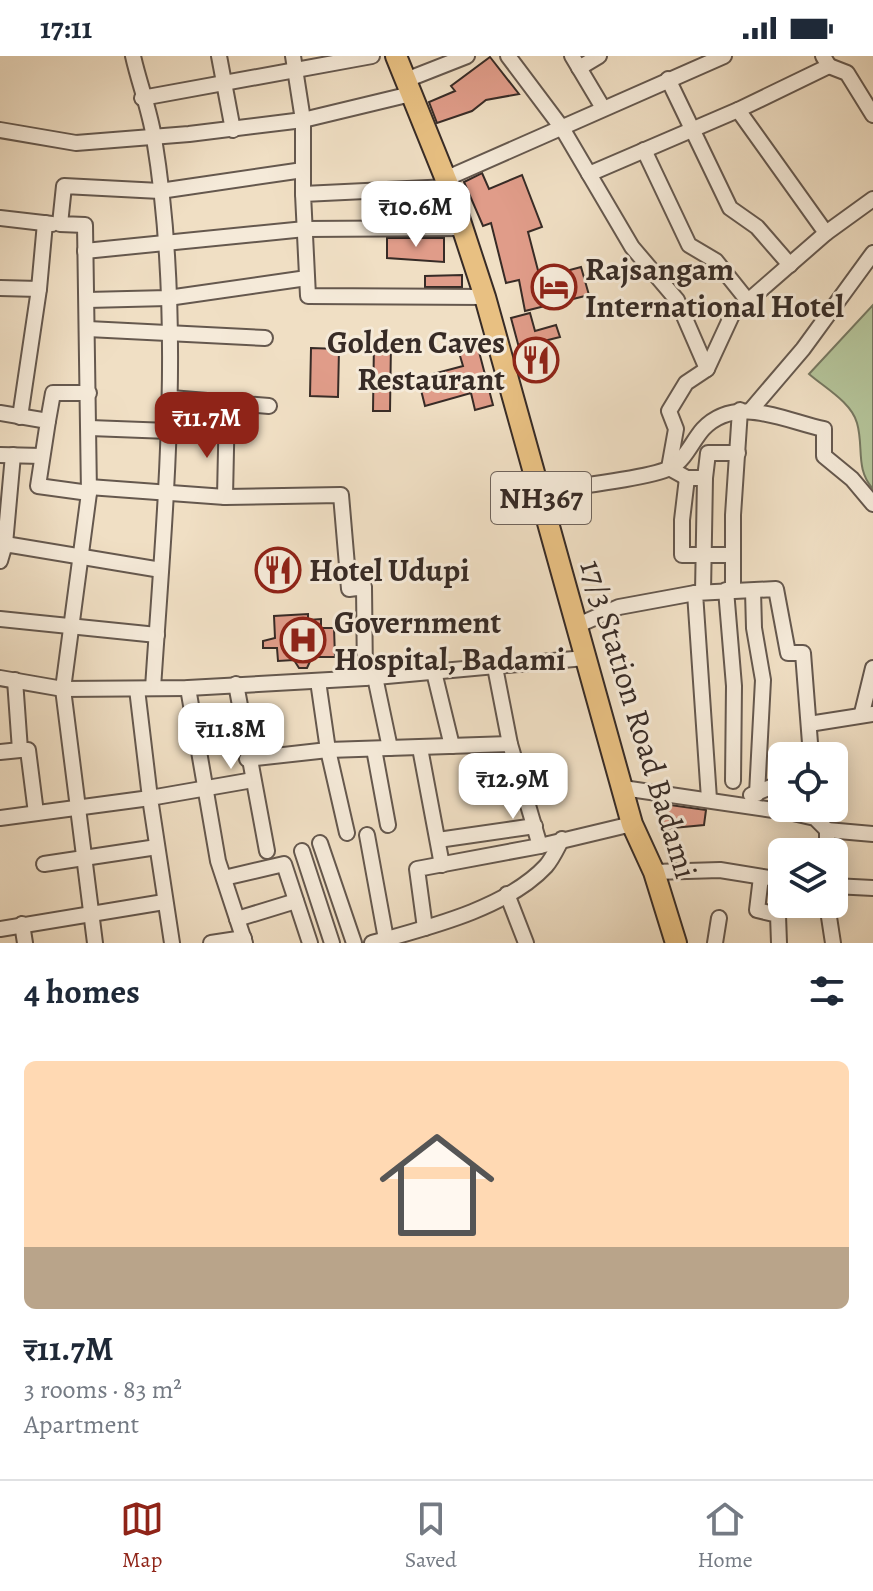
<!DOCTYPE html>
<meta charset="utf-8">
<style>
body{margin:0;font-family:Alegreya,serif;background:#f2f2f3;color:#1f2937;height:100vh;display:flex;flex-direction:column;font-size:30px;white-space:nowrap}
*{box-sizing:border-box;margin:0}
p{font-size:26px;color:#747a83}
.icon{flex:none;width:44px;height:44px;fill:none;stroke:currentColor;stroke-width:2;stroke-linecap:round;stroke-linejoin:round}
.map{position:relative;height:887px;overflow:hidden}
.panel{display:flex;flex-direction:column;background:#fff;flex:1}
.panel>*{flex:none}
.tools{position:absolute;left:768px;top:686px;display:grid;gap:16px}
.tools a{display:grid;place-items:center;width:80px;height:80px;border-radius:12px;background:#fff;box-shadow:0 4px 20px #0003;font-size:40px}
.price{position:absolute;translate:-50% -68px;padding:0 18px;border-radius:16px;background:#fff;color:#222;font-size:26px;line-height:52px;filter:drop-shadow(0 2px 4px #0008)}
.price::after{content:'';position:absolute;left:50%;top:48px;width:24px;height:18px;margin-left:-12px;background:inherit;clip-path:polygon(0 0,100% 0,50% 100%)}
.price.on{background:#8f2418;color:#fff}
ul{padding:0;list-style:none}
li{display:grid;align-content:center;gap:16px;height:424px;padding:0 24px}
li span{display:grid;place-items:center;height:248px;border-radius:12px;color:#555}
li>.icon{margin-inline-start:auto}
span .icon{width:144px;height:144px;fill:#fffc;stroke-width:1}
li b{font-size:34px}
h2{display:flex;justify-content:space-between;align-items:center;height:96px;padding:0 24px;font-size:34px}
.status{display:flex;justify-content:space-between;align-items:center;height:56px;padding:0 40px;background:#fff;direction:ltr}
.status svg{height:22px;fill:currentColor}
.dock{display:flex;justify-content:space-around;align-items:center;height:112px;border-top:2px solid #e0e1e3;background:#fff;font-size:22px;color:#747a83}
.dock a{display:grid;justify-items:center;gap:4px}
.dock .on{color:#8f2418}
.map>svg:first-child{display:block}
</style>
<div class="status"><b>17:11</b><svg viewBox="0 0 49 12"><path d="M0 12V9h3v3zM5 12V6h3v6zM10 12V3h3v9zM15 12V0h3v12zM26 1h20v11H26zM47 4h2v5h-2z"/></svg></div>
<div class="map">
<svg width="873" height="887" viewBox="0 0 873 887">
<rect width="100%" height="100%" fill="#f0dfc4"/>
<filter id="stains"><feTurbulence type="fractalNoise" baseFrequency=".0025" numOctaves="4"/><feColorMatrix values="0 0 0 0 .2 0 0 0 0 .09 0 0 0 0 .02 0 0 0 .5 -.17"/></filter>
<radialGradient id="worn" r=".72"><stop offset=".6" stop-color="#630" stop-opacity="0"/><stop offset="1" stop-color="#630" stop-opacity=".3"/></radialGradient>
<path fill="#b4c399" stroke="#767760" stroke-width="2" d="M 873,249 L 873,433 C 855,413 864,391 857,367 C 851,346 825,332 809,318 Z"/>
<g fill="#e09c89" stroke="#372b26" stroke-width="2">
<path d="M 490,1 L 519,38 L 486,44 L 472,55 L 437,67 L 429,46 L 455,35 L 451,30 Z"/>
<path d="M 482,117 L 489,133 L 522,119 L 542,171 L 528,176 L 540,222 L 581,211 L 589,239 L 525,255 L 519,224 L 506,227 L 491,167 L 483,170 L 464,126 Z"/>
<path d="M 423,142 L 435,142 L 439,162 L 399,162 L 399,147 L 423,148 Z"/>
<path d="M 387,182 L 444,182 L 444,206 L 387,202 Z"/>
<path d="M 462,219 L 462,231 L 425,231 L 425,220 Z"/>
<path d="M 530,257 L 535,275 L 556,269 L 560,281 L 544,285 L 551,306 L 525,314 L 511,262 Z"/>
<path d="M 374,285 L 391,286 L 390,355 L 373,355 Z"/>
<path d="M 477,288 L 493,349 L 475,354 L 471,337 L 425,350 L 418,322 L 463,310 L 458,293 Z"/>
<path d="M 311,292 L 339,293 L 338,341 L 310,340 Z"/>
<path d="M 308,558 L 308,564 L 321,563 L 321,572 L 334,572 L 335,601 L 312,601 L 307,612 L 299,612 L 294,604 L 278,605 L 277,592 L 263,592 L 263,585 L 275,582 L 274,560 Z"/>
<path d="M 663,748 L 706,754 L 704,769 L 663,773 Z"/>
</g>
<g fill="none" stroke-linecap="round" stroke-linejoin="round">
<g stroke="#65584e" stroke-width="18">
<g id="minor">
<path d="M 133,0 C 139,27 150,55 154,82 C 184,264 165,450 153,632"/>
<path d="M 219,0 L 233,74"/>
<path d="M 293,0 L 303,64 L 303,138"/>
<path d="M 508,0 L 562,72 L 632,191 L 677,244 L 707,313"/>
<path d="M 572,0 L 603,52"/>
<path d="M 829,10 L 847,17 L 873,59"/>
<path d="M 579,12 L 599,0"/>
<path d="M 668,23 L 730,152 L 757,171 L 790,209"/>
<path d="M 406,24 L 467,0"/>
<path d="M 142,42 L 372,0"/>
<path d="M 738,54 L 829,10 L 823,0"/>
<path d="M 0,74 L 76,87 L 189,78 L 303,64 L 411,38"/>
<path d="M 644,94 L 689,189 L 716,205 L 748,245"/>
<path d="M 589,118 L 738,54 L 826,177 L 732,259 L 707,313 L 686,327 L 669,355 L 676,373 L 669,412 L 687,422 L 705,422 L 703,536"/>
<path d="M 445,123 L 724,0"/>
<path d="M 449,131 L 303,138 L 308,240 L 485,241"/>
<path d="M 0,162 L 52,168"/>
<path d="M 826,177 L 873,143"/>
<path d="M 85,195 L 305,173 L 463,172"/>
<path d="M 0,232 L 39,233 L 45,167"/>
<path d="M 87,244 L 168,242 L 307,222"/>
<path d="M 88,273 L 265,282"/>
<path d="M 171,342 L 269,350"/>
<path d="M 750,355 L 803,293 L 873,197"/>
<path d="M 0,357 L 48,365 L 38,430 L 89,437"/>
<path d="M 20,361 L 39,233"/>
<path d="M 48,365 L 53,337 L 89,337"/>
<path d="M 90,372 L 169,375"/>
<path d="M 0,399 L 42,400"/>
<path d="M 687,422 L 682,464 L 682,499 L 733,499"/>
<path d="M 705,422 L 708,397 L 738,397"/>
<path d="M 89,431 L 225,441 L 227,346"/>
<path d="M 540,435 C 565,432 654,422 672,411 C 685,404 693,384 703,373 C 736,338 785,365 824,373 L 824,400 L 852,423 L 873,448"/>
<path d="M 225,441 L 341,439 L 349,533 L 364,531 L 365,622"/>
<path d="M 0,488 L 5,488 L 13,399"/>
<path d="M 0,505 L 5,488 L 161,514"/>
<path d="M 733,533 L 733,459 L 740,354"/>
<path d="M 726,534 L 734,630 L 733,725"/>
<path d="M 753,535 L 754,572 L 763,624 L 757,738"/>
<path d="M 0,563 L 157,579"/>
<path d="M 576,570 L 619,551 L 695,537"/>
<path d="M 495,611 L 510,688 L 540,790 L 632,768"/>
<path d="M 434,616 L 452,690"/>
<path d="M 375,621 L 390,692"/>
<path d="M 0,622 L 63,633 L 188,632 L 365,622 L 585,602"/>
<path d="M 318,625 L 328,694 L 347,777"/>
<path d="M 236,628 L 267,795"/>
<path d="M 188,632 L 218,805 L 245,887"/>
<path d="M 862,657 L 873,612"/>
<path d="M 809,668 L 873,658"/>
<path d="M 420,692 L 442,809"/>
<path d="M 374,693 L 388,769"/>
<path d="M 20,694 L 28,694 L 36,757"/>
<path d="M 0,696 L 20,694 L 15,624"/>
<path d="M 247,703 L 328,694 L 510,688"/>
<path d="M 623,732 L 793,757 L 815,762 L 827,774 L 827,796"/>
<path d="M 751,739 L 776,729 L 778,716 L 782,715"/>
<path d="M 709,743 L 695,537 L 776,533 L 788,597 L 803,597 L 811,700"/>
<path d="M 0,762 L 150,742 L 137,633"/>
<path d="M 827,774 L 873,778"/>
<path d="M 367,779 L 386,883"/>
<path d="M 438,784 L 535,770"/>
<path d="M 320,787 L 354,887"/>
<path d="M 302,795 L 332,887"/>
<path d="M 44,808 L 157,791"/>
<path d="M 654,816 L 720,814 L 782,824"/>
<path d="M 761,821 L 757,854 L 778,859 L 779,887"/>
<path d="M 224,822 L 284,808 L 310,887"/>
<path d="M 834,830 L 873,832"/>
<path d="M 507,838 L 526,887"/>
<path d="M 827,848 L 833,887"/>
<path d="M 237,863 L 296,845"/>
<path d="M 22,868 L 25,887"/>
<path d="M 425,872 L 417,813 L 540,790"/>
<path d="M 0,873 L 164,846"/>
<path d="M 95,887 L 63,633 L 89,437 L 85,169 L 60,168 L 64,130 L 160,135 L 303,114"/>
<path d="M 172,887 L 150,742 L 253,724"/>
<path d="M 211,887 L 244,882"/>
<path d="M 372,887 C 426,872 506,853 546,810 C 553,802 557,792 562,783"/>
<path d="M 715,887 L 719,862"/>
</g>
</g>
<g stroke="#372b26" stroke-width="24">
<path id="highway" d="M 396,0 L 449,131 L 485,241 L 632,768 L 654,816 L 676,887"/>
</g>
<use href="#minor" stroke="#f5ead9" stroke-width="14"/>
<use href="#highway" stroke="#e8c082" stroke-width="20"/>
</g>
<defs>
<g id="hotel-ring" transform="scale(2.3)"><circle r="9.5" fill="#f5ead9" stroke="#8f2418" stroke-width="1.5"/><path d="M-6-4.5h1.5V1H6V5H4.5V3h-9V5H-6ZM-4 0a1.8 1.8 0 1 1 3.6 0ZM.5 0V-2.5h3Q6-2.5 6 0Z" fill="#8f2418"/></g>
<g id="restaurant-ring" transform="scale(2.3)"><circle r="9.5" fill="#f5ead9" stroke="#8f2418" stroke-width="1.5"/><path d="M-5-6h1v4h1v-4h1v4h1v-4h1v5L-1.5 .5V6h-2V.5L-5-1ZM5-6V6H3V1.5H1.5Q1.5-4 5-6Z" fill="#8f2418"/></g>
<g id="hospital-ring" transform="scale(2.3)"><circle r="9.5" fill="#f5ead9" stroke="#8f2418" stroke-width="1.5"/><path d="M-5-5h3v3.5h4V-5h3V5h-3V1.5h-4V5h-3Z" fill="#8f2418"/></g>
</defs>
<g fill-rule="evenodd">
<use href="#hotel-ring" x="554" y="231"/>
<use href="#restaurant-ring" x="536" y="304"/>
<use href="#restaurant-ring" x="278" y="514"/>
<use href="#hospital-ring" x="303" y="584"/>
</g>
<g text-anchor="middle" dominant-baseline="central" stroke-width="6" stroke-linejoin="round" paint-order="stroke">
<rect fill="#f5ead9" stroke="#70645c" stroke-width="2" x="491" y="416" width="100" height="52" rx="6"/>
<g font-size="30" font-weight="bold" fill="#372b26">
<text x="541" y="442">NH367</text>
</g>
<g font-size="32" font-weight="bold" fill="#372b26" stroke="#f5ead9" text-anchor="start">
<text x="585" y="213">Rajsangam<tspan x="585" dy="37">International Hotel</tspan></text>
<text x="505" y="286" text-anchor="end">Golden Caves<tspan x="505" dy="37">Restaurant</tspan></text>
<text x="309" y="514">Hotel Udupi</text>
<text x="334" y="566">Government<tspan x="334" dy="37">Hospital, Badami</tspan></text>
</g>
<g font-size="32" fill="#372b26" stroke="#f5ead9">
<text transform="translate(639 663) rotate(73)">17/3 Station Road Badami</text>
</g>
</g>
<rect width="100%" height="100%" filter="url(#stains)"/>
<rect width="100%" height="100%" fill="url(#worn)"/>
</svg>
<div class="tools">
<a><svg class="icon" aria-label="locate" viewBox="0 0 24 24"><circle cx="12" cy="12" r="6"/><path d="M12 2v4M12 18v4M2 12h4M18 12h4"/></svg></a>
<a><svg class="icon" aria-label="layers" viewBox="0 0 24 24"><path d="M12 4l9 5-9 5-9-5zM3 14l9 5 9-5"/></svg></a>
</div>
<b class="price" style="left:416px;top:193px">₹10.6M</b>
<b class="price on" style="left:207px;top:404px">₹11.7M</b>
<b class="price" style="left:231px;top:715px">₹11.8M</b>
<b class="price" style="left:513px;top:765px">₹12.9M</b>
</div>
<section class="panel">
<h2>4 homes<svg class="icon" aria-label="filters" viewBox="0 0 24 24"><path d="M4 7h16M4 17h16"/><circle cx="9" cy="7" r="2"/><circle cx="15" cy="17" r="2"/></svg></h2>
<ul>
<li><span style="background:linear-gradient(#ffd9b3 75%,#b9a48a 0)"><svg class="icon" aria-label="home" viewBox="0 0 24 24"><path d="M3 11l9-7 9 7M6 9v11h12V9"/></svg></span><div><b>₹11.7M</b><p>3 rooms · 83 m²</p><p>Apartment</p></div></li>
</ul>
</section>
<nav class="dock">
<a class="on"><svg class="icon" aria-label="map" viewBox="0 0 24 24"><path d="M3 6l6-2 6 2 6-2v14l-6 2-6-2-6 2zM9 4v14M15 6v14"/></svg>Map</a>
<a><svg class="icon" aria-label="saved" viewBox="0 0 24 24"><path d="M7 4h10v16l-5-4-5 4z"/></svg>Saved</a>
<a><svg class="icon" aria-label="home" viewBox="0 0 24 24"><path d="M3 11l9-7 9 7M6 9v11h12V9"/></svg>Home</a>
</nav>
